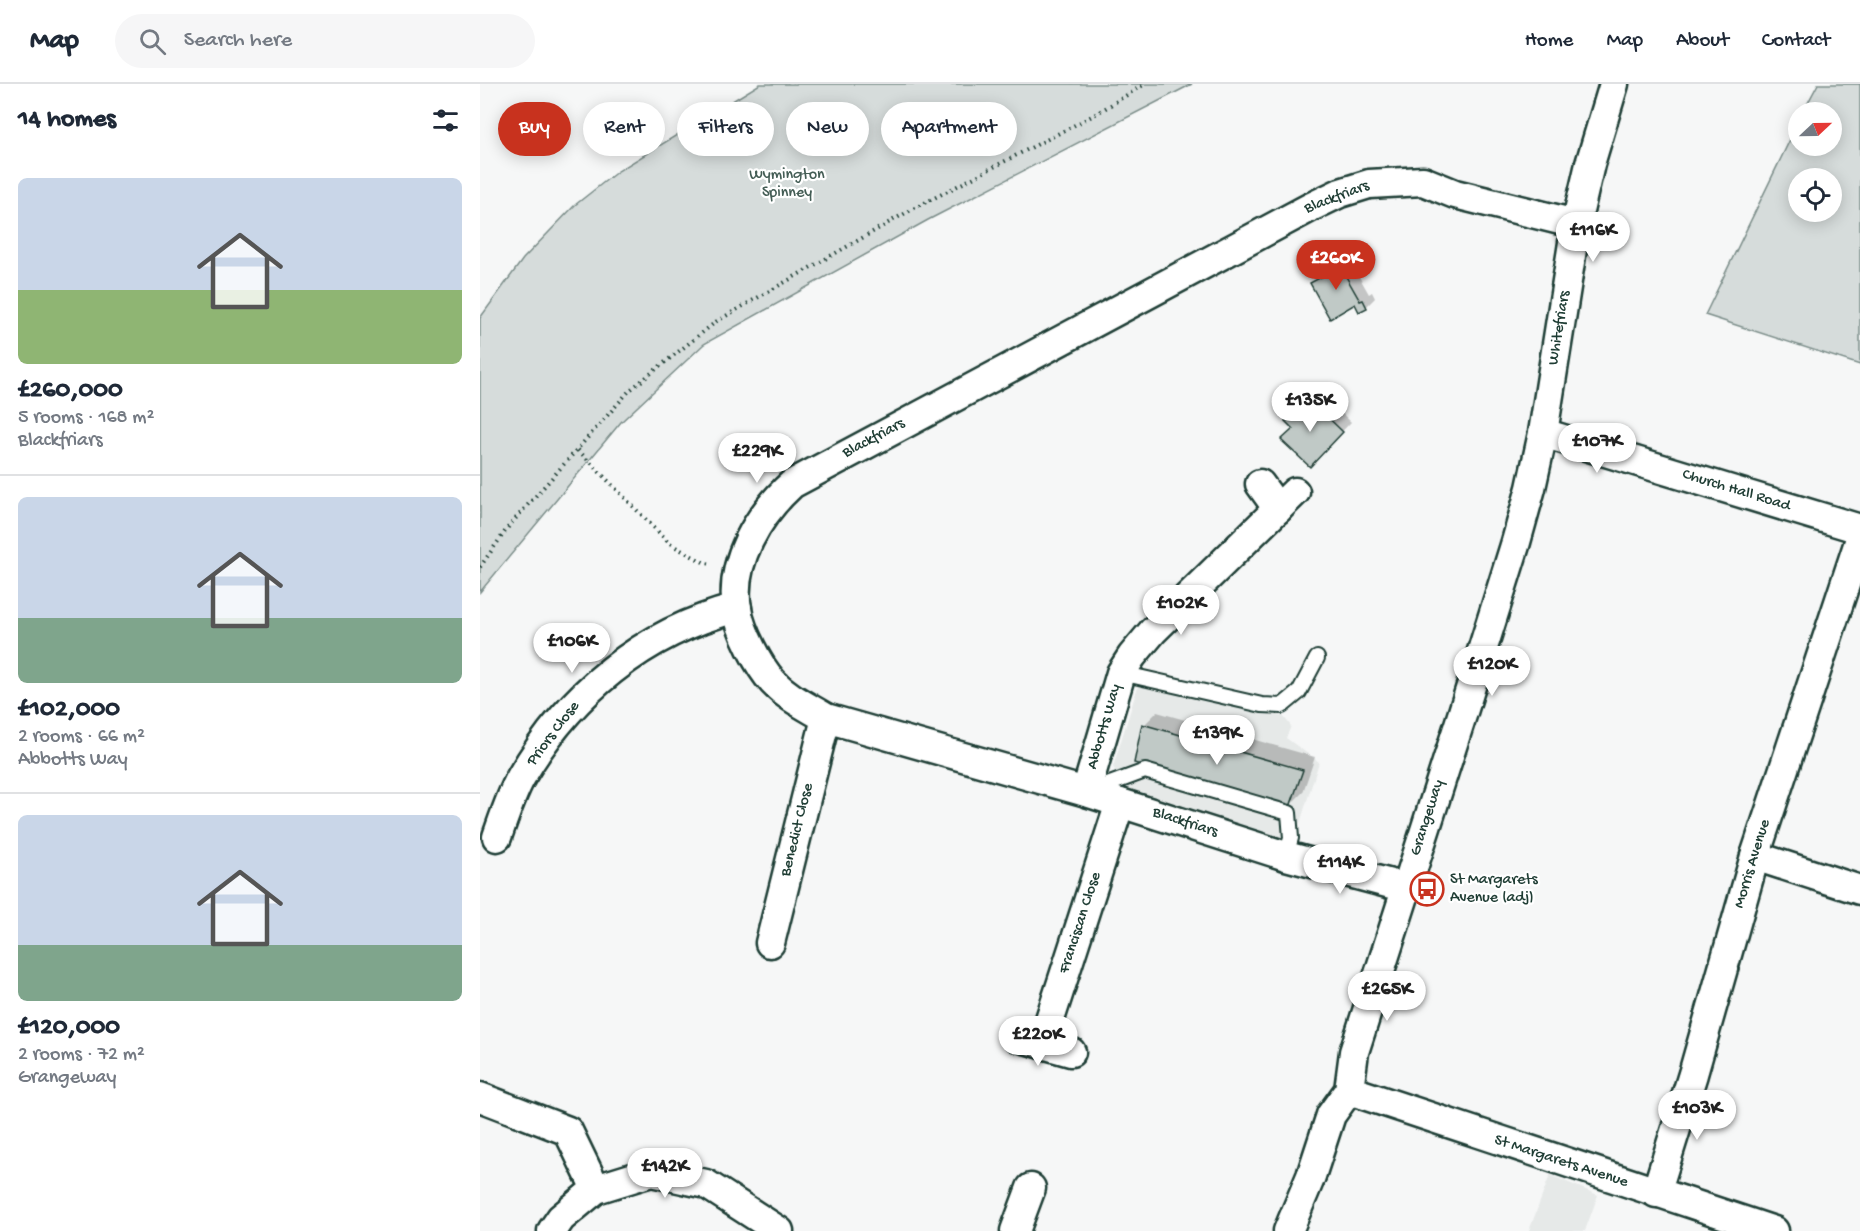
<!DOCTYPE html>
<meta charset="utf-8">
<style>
body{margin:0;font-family:"Gochi Hand",sans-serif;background:#f6f6f7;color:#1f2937;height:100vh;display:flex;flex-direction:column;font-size:22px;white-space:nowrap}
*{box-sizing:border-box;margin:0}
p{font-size:20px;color:#747a83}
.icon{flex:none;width:33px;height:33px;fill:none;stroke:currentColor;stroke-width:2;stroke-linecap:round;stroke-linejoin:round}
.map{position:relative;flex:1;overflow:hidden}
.drawer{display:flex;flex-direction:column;background:#fff;width:480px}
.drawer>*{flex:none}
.hud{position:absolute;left:18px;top:18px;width:570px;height:54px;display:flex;gap:12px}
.needle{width:39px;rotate:68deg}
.controls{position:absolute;left:1308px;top:18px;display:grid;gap:12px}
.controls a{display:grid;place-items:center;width:54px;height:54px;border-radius:50%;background:#fff;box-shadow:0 3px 15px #0003;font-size:30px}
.price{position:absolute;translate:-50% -51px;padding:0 14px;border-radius:21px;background:#fff;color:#222;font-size:20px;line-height:39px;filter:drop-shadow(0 2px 3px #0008)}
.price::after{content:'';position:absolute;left:50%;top:36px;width:18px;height:14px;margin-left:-9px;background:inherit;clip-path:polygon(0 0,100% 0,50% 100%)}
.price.selected{background:#c8321e;color:#fff}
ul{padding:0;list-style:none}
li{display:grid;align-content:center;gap:12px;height:318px;padding:0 18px}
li+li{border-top:2px solid #e0e1e3}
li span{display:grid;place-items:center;height:186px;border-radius:9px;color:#555}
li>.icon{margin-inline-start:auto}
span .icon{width:108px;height:108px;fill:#fffc;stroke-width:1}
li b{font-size:26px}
h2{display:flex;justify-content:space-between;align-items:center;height:72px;padding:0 18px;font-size:26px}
.chip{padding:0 21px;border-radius:27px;background:#fff;box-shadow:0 3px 15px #0003;font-size:21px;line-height:54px}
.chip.selected{background:#c8321e;color:#fff}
header{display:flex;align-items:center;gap:36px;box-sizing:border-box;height:84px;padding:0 30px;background:#fff;border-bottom:2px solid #e0e1e3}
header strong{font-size:28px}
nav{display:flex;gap:33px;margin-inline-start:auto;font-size:21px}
.search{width:420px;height:54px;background:#f6f6f7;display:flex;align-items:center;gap:15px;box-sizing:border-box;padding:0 21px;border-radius:33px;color:#747a83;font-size:22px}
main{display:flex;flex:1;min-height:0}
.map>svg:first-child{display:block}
</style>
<header>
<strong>Map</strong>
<div class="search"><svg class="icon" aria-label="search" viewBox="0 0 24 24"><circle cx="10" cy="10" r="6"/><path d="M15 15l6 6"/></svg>Search here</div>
<nav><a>Home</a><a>Map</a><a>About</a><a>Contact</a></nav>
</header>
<main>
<section class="drawer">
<h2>14 homes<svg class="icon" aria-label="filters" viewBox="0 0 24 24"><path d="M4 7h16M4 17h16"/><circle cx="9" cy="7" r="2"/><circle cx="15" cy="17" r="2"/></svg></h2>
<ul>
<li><span style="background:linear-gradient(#c9d6e8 60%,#8fb573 0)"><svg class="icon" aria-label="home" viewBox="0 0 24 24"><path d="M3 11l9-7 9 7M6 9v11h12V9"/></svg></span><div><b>£260,000</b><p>5 rooms · 168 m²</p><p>Blackfriars</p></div></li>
<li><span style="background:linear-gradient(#c9d6e8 65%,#7fa58c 0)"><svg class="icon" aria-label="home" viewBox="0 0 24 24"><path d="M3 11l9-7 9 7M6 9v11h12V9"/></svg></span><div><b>£102,000</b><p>2 rooms · 66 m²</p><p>Abbotts Way</p></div></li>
<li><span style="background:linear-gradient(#c9d6e8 70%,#7fa58c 0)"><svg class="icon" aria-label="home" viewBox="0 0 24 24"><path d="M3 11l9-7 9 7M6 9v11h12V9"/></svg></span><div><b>£120,000</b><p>2 rooms · 72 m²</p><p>Grangeway</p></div></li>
</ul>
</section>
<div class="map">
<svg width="1380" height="1147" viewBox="0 0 1380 1147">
<rect width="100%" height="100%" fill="#f6f7f7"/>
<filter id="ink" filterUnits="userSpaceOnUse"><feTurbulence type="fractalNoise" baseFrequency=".0167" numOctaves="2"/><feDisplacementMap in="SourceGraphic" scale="12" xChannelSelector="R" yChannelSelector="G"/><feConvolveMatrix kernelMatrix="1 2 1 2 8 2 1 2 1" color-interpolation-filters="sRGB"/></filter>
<g filter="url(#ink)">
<g fill="#e6e9e8">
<path d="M 658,602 L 803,632 L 811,642 L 806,654 L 839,678 L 816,752 L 811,754 L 802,754 L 663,715 L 646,705 L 633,683 Z"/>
<path d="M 1070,1091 L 1118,1111 L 1105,1147 L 1049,1147 Z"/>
</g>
<g fill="#d6dcdb" stroke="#7a8c88" stroke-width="1.5" fill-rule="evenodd">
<path d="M 280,0 L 712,0 L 448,136 L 224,260 L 141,338 L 0,508 L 0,234 L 43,175 L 95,121 L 138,87 Z"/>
<path d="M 1338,0 L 1380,0 L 1380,281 L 1225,231 L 1318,39 L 1318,62 L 1352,62 L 1352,28 L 1323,28 ZM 1318,94 L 1352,94 L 1352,128 L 1318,128 Z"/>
</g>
<g fill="#0003">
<path d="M 865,168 L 889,210 L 892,208 L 895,214 L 886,223 L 832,200 L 847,188 L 844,184 L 853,175 Z"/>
<path d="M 837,306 L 871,338 L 830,381 L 815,345 L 807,337 Z"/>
<path d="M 677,628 L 835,673 L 823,708 L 809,722 L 664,641 Z"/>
</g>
<g fill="#c0c9c6" stroke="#1f3d34" stroke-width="1.5">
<path d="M 856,175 L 880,217 L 883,216 L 887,224 L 879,228 L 875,220 L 850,235 L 830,199 L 847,190 L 843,183 Z"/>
<path d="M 828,314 L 863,348 L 830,383 L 801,356 L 813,345 L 805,337 Z"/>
<path d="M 662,640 L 823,686 L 810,723 L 654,679 Z"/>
</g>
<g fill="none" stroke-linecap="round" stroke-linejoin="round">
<g stroke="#1f3d34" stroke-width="18">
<g id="lane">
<path d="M 641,589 L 782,621 L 802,622 L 819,608 L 837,574"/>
<path d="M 611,707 L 665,687 L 809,729 L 811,754 L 806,772"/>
</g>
</g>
<g stroke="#1f3d34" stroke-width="33">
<g id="street">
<path d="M 1063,349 L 1380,445"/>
<path d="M 780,400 L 798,425"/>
<path d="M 606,708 L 641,589 L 652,572 L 673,547 L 815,408"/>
<path d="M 17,753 C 24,733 31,711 41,693 C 89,610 163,548 257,524"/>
<path d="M 1275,772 L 1380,806"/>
<path d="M 926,804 L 806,772 L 606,708 L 346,634 C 328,623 308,614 293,598 C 284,588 277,576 271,564 C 265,552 259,539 257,525 C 249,478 279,430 312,400 L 831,123 L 860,109 L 889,100 L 943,97 L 975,110 L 1096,140"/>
<path d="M 290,859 L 346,634"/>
<path d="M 538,953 L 591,968"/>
<path d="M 562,960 L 640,719"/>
<path d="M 869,1006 L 1294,1147"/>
<path d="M 0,1013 L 88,1047 L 116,1105"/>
<path d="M 1176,1109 L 1213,990 L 1275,772 L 1380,455"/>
<path d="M 72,1147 L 81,1134 L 116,1105 L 171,1088 L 226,1100 L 299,1147"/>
<path d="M 535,1147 L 551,1104"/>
<path d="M 808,1147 L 831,1092 L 851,1031 L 869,1006 L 874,968 L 983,628 L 1036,458 L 1051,404 L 1063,349 L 1096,140 L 1110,80 L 1134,0"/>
</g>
</g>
<g stroke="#1f3d34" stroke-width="4" stroke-dasharray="1.5 4.5" stroke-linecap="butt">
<path d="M 98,366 L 190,460 L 225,479 L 233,480"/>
<path d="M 0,483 L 29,442 L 150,306 L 237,237 L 431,126 L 614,31 L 665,0"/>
</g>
<use href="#lane" stroke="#fff" stroke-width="14"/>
<use href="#street" stroke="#fff" stroke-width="28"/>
</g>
</g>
<defs>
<g id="bus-ring" transform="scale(1.725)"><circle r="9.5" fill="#fff" stroke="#c8321e" stroke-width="1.5"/><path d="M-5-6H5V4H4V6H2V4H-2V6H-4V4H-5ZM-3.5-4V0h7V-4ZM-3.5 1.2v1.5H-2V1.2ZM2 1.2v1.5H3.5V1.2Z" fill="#c8321e"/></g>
</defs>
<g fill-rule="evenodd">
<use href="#bus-ring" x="947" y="805"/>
</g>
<g text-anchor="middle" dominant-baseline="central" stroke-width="4.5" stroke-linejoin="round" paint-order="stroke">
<g font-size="16" fill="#445d55" stroke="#fff">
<text x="307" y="91">Wymington<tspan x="307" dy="18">Spinney</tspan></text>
</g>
<g font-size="16" fill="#1f3d34" stroke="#fff">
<text transform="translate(857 114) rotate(-21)">Blackfriars</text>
<text transform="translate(1080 244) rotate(-81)">Whitefriars</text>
<text transform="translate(394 355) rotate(-28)">Blackfriars</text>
<text transform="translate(1256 407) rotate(17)">Church Hall Road</text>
<text transform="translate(625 643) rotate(-74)">Abbotts Way</text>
<text transform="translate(74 650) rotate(-53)">Priors Close</text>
<text transform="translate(948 734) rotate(-72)">Grangeway</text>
<text transform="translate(705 739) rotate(18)">Blackfriars</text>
<text transform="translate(318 746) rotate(-76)">Benedict Close</text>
<text transform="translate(1273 780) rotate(-73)">Morris Avenue</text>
<text transform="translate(601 839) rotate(-72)">Franciscan Close</text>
<text transform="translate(1081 1078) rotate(18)">St Margarets Avenue</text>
</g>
<g font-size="16" fill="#1f3d34" stroke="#fff" text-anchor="start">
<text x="970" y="796">St Margarets<tspan x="970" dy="18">Avenue (adj)</tspan></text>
</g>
</g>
</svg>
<div class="controls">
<a><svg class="needle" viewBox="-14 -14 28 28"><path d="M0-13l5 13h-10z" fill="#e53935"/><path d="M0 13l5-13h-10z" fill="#747a83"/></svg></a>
<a><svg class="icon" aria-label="locate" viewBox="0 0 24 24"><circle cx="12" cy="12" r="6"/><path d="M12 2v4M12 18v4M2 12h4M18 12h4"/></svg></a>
</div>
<b class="price" style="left:1113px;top:179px">£116K</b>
<b class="price selected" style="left:856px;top:207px">£260K</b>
<b class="price" style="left:830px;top:349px">£135K</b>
<b class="price" style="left:1117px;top:390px">£107K</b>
<b class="price" style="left:277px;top:400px">£229K</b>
<b class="price" style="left:701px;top:552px">£102K</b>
<b class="price" style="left:92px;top:590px">£106K</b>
<b class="price" style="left:1012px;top:613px">£120K</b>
<b class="price" style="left:737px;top:682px">£139K</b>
<b class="price" style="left:860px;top:811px">£114K</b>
<b class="price" style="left:907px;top:938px">£265K</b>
<b class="price" style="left:558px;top:983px">£220K</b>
<b class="price" style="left:1217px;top:1057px">£103K</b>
<b class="price" style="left:185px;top:1115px">£142K</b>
<div class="hud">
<a class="chip selected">Buy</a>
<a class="chip">Rent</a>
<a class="chip">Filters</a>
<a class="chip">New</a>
<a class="chip">Apartment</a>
</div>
</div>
</main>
